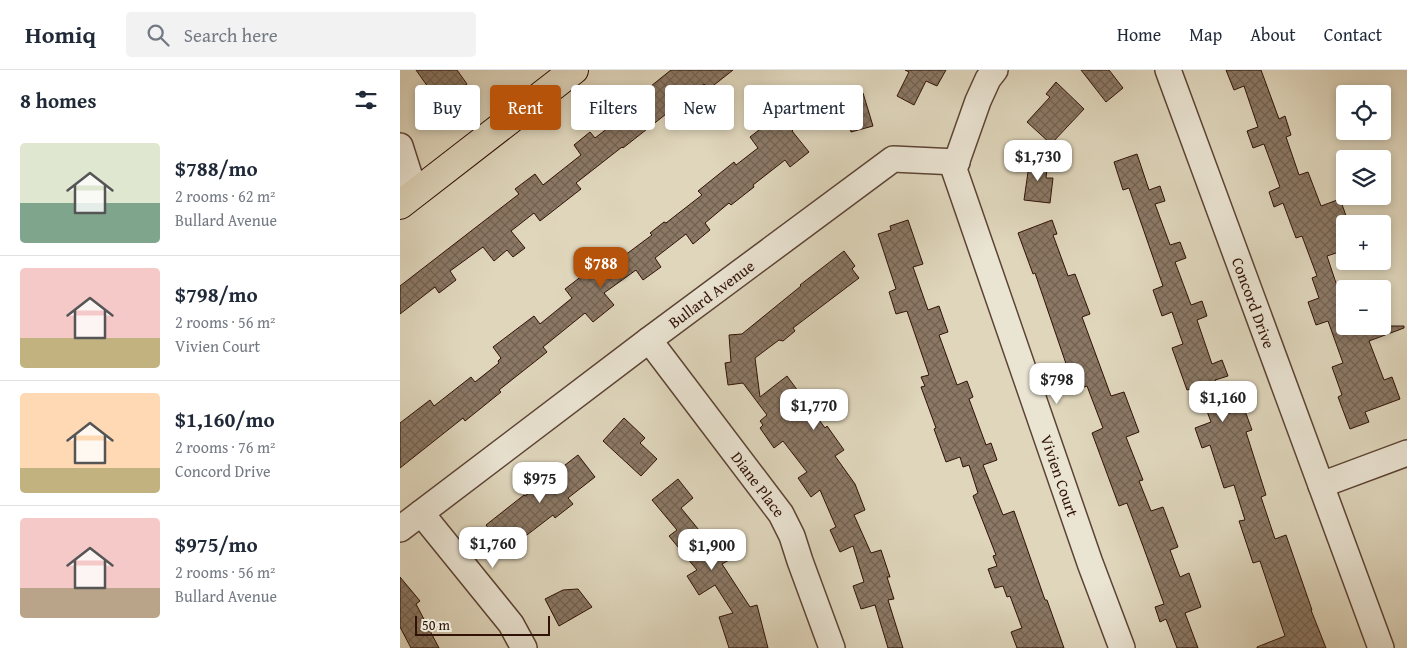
<!DOCTYPE html>
<meta charset="utf-8">
<style>
body{margin:0;font-family:"Gentium Book Plus",serif;background:#f2f2f3;color:#1f2937;height:100vh;display:flex;flex-direction:column;font-size:19px;white-space:nowrap}
*{box-sizing:border-box;margin:0}
p{font-size:16px;color:#747a83}
.icon{flex:none;width:28px;height:28px;fill:none;stroke:currentColor;stroke-width:2;stroke-linecap:round;stroke-linejoin:round}
.map{position:relative;flex:1;overflow:hidden}
.details{display:flex;flex-direction:column;background:#fff;width:400px}
.details>*{flex:none}
.top-card{position:absolute;left:15px;top:15px;width:475px;height:45px;display:flex;gap:10px}
.buttons{position:absolute;left:936px;top:15px;display:grid;gap:10px}
.buttons a{display:grid;place-items:center;width:55px;height:55px;border-radius:5px;background:#fff;box-shadow:0 2px 8px #0003;font-size:25px}
.scale{position:absolute;left:15px;bottom:12px;width:135px;box-sizing:border-box;padding-left:5px;border:2px solid #311207;border-top:0;font-size:14px;line-height:18px;white-space:nowrap;color:#311207;-webkit-text-stroke:4px #eae4d3;paint-order:stroke}
.price{position:absolute;translate:-50% -42px;padding:0 11px;border-radius:10px;background:#fff;color:#222;font-size:16px;line-height:32px;filter:drop-shadow(0 1px 2px #0008)}
.price::after{content:'';position:absolute;left:50%;top:30px;width:15px;height:11px;margin-left:-8px;background:inherit;clip-path:polygon(0 0,100% 0,50% 100%)}
.price.current{background:#b45309;color:#fff}
ul{padding:0;list-style:none}
li{display:flex;align-items:center;gap:15px;height:125px;padding:0 20px}
li+li{border-top:1px solid #e0e1e3}
li span{display:grid;place-items:center;flex:none;width:140px;height:100px;border-radius:5px;color:#555}
li>.icon{margin-inline-start:auto}
span .icon{width:60px;height:60px;fill:#fffc;stroke-width:1}
li b{font-size:21px}
h2{display:flex;justify-content:space-between;align-items:center;height:60px;padding:0 20px;font-size:21px}
.tag{padding:0 18px;border-radius:5px;background:#fff;box-shadow:0 2px 8px #0003;font-size:18px;line-height:45px}
.tag.current{background:#b45309;color:#fff}
header{display:flex;align-items:center;gap:30px;box-sizing:border-box;height:70px;padding:0 25px;background:#fff;border-bottom:1px solid #e0e1e3}
header strong{font-size:24px}
nav{display:flex;gap:28px;margin-inline-start:auto;font-size:18px}
.search{width:350px;height:45px;background:#f2f2f3;display:flex;align-items:center;gap:12px;box-sizing:border-box;padding:0 18px;border-radius:5px;color:#747a83;font-size:19px}
main{display:flex;flex:1;min-height:0}
.map>svg:first-child{display:block}
</style>
<header>
<strong>Homiq</strong>
<div class="search"><svg class="icon" aria-label="search" viewBox="0 0 24 24"><circle cx="10" cy="10" r="6"/><path d="M15 15l6 6"/></svg>Search here</div>
<nav><a>Home</a><a>Map</a><a>About</a><a>Contact</a></nav>
</header>
<main>
<section class="details">
<h2>8 homes<svg class="icon" aria-label="filters" viewBox="0 0 24 24"><path d="M4 7h16M4 17h16"/><circle cx="9" cy="7" r="2"/><circle cx="15" cy="17" r="2"/></svg></h2>
<ul>
<li><span style="background:linear-gradient(#dfe7d0 60%,#7fa58c 0)"><svg class="icon" aria-label="home" viewBox="0 0 24 24"><path d="M3 11l9-7 9 7M6 9v11h12V9"/></svg></span><div><b>$788/mo</b><p>2 rooms · 62 m²</p><p>Bullard Avenue</p></div></li>
<li><span style="background:linear-gradient(#f6c9c9 70%,#c2b280 0)"><svg class="icon" aria-label="home" viewBox="0 0 24 24"><path d="M3 11l9-7 9 7M6 9v11h12V9"/></svg></span><div><b>$798/mo</b><p>2 rooms · 56 m²</p><p>Vivien Court</p></div></li>
<li><span style="background:linear-gradient(#ffd9b3 75%,#c2b280 0)"><svg class="icon" aria-label="home" viewBox="0 0 24 24"><path d="M3 11l9-7 9 7M6 9v11h12V9"/></svg></span><div><b>$1,160/mo</b><p>2 rooms · 76 m²</p><p>Concord Drive</p></div></li>
<li><span style="background:linear-gradient(#f6c9c9 70%,#b9a48a 0)"><svg class="icon" aria-label="home" viewBox="0 0 24 24"><path d="M3 11l9-7 9 7M6 9v11h12V9"/></svg></span><div><b>$975/mo</b><p>2 rooms · 56 m²</p><p>Bullard Avenue</p></div></li>
</ul>
</section>
<div class="map">
<svg width="1007" height="578" viewBox="0 0 1007 578">
<defs>
<pattern id="building-cross-hatch" width="8" height="8" patternUnits="userSpaceOnUse" patternTransform="scale(1.25)"><rect width="8" height="8" fill="#8b7865"/><path d="M0 0l8 8M0 8l8-8" fill="none" stroke="#726151"/></pattern>
</defs>
<rect width="100%" height="100%" fill="#dfd6bc"/>
<filter id="stains"><feTurbulence type="fractalNoise" baseFrequency=".004" numOctaves="4"/><feColorMatrix values="0 0 0 0 .2 0 0 0 0 .09 0 0 0 0 .02 0 0 0 .5 -.17"/></filter>
<radialGradient id="worn" r=".72"><stop offset=".6" stop-color="#630" stop-opacity="0"/><stop offset="1" stop-color="#630" stop-opacity=".3"/></radialGradient>
<g fill="url(#building-cross-hatch)" stroke="#311207">
<path d="M 16,0 L 57,0 L 67,14 L 32,40 L 19,23 L 28,17 Z"/>
<path d="M 271,0 L 333,0 L 309,19 L 304,14 L 223,78 L 222,77 L 176,113 L 181,119 L 140,151 L 134,143 L 111,161 L 125,178 L 113,187 L 107,180 L 94,191 L 83,177 L 50,201 L 56,210 L 39,223 L 35,217 L 0,244 L 0,216 L 119,124 L 115,119 L 135,104 L 143,115 L 181,85 L 174,75 L 190,62 L 195,68 L 225,45 L 221,40 Z"/>
<path d="M 505,0 L 546,0 L 537,16 L 526,11 L 514,35 L 497,26 L 509,2 Z"/>
<path d="M 681,0 L 709,0 L 723,18 L 706,32 Z"/>
<path d="M 826,0 L 861,0 L 879,49 L 885,46 L 891,65 L 886,67 L 899,105 L 908,102 L 921,136 L 940,129 L 949,154 L 945,154 L 945,180 L 927,186 L 939,222 L 945,219 L 945,256 L 1004,256 L 1004,258 L 969,271 L 984,310 L 992,307 L 1000,329 L 965,342 L 969,352 L 950,359 L 938,327 L 942,325 L 932,297 L 943,293 L 928,251 L 916,255 L 908,232 L 919,228 L 912,208 L 917,206 L 902,166 L 896,168 L 883,133 L 874,137 L 869,122 L 880,117 L 864,74 L 853,78 L 847,61 L 858,57 L 844,16 L 834,20 Z"/>
<path d="M 656,12 L 684,39 L 651,74 L 627,52 L 650,27 L 646,24 Z"/>
<path d="M 463,23 L 473,56 L 451,62 L 449,52 L 428,58 L 422,36 L 446,30 L 445,28 Z"/>
<path d="M 382,44 L 394,59 L 392,61 L 409,82 L 390,97 L 385,90 L 353,115 L 354,117 L 331,135 L 329,133 L 305,153 L 310,160 L 293,174 L 286,164 L 255,188 L 261,197 L 243,210 L 236,200 L 204,223 L 214,235 L 193,252 L 185,243 L 143,277 L 147,282 L 99,320 L 101,322 L 65,351 L 63,348 L 0,398 L 0,353 L 30,330 L 34,336 L 71,307 L 75,312 L 99,293 L 98,291 L 101,288 L 93,277 L 134,246 L 140,254 L 172,228 L 165,219 L 187,202 L 193,209 L 252,165 L 250,163 L 264,152 L 266,153 L 302,125 L 298,121 L 334,92 L 336,95 L 358,78 L 350,67 L 368,53 L 369,54 Z"/>
<path d="M 737,84 L 749,120 L 760,116 L 765,131 L 755,134 L 770,175 L 780,172 L 786,188 L 775,192 L 791,235 L 802,231 L 807,246 L 797,250 L 812,294 L 822,290 L 828,306 L 815,310 L 827,344 L 844,338 L 852,360 L 846,362 L 866,425 L 861,427 L 875,469 L 886,465 L 912,540 L 911,540 L 926,578 L 857,578 L 857,577 L 885,566 L 860,491 L 853,493 L 839,451 L 845,450 L 834,415 L 824,418 L 810,375 L 802,378 L 795,358 L 811,352 L 798,317 L 787,320 L 772,278 L 783,274 L 772,242 L 762,246 L 753,220 L 763,216 L 729,118 L 723,120 L 714,92 Z"/>
<path d="M 630,88 L 648,91 L 646,108 L 653,108 L 650,133 L 624,130 Z"/>
<path d="M 508,150 L 523,194 L 513,197 L 528,240 L 539,236 L 548,262 L 539,265 L 557,315 L 567,311 L 573,327 L 569,329 L 586,375 L 591,373 L 597,390 L 583,395 L 603,445 L 614,441 L 645,530 L 647,530 L 664,578 L 617,578 L 611,562 L 622,558 L 610,526 L 607,527 L 603,516 L 595,518 L 588,499 L 597,496 L 593,486 L 596,485 L 573,426 L 578,423 L 569,395 L 563,397 L 560,387 L 546,392 L 534,359 L 536,358 L 521,317 L 525,316 L 521,307 L 529,305 L 507,241 L 496,244 L 489,222 L 496,219 L 478,164 L 491,160 L 490,156 Z"/>
<path d="M 652,150 L 657,164 L 653,165 L 668,206 L 675,204 L 690,244 L 682,247 L 711,326 L 724,322 L 739,362 L 726,367 L 743,410 L 739,411 L 751,441 L 763,437 L 778,477 L 770,480 L 780,507 L 789,503 L 801,537 L 785,543 L 798,578 L 777,578 L 766,549 L 760,552 L 755,537 L 764,534 L 743,476 L 727,433 L 719,436 L 692,363 L 703,358 L 687,316 L 675,320 L 635,203 L 633,204 L 618,163 Z"/>
<path d="M 444,181 L 455,196 L 452,199 L 459,208 L 393,258 L 395,261 L 383,271 L 379,270 L 355,288 L 360,327 L 387,306 L 425,358 L 427,356 L 444,380 L 435,386 L 455,414 L 465,440 L 454,445 L 471,483 L 481,480 L 490,507 L 487,507 L 494,529 L 488,530 L 503,578 L 488,578 L 475,535 L 461,539 L 453,516 L 464,512 L 453,476 L 440,482 L 430,460 L 436,457 L 420,420 L 411,427 L 398,408 L 407,402 L 383,371 L 374,378 L 360,358 L 363,355 L 360,351 L 367,345 L 343,313 L 328,315 L 325,293 L 331,292 L 329,265 L 342,264 L 401,216 L 400,215 Z"/>
<path d="M 224,348 L 245,368 L 240,373 L 257,389 L 241,406 L 203,371 Z"/>
<path d="M 178,385 L 195,407 L 168,428 L 173,434 L 155,448 L 153,445 L 106,481 L 86,455 L 124,425 L 125,426 Z"/>
<path d="M 278,409 L 293,428 L 281,438 L 312,476 L 320,471 L 331,489 L 322,494 L 350,537 L 357,535 L 368,578 L 329,578 L 319,547 L 333,543 L 315,515 L 299,525 L 287,506 L 297,500 L 269,466 L 277,460 L 252,430 Z"/>
<path d="M 0,507 L 20,531 L 16,534 L 39,578 L 11,578 L 0,557 Z"/>
<path d="M 178,519 L 192,537 L 159,556 L 145,529 L 163,520 Z"/>
</g>
<g fill="none" stroke-linecap="round" stroke-linejoin="round">
<g stroke="#5c4334" stroke-width="28">
<g id="minor">
<path id="s1" d="M 595,0 L 588,9 L 578,31 L 554,99 L 690,493 L 722,578"/>
<path id="s2" d="M 768,0 L 981,578"/>
<path d="M 0,76 L 15,123"/>
<path id="s3" d="M 249,270 L 381,444 L 392,466 L 400,491 L 432,578"/>
<path d="M 921,415 L 1007,383"/>
<path d="M 21,443 L 111,554 L 124,578"/>
<path id="s4" d="M 0,459 L 249,270 L 493,89 L 557,92"/>
</g>
</g>
<g stroke="#311207" stroke-width="30">
<path id="major" d="M 0,135 L 174,0"/>
</g>
<use href="#minor" stroke="#eae4d3" stroke-width="25"/>
<use href="#major" stroke="#dfd6bc" stroke-width="28"/>
</g>
<g text-anchor="middle" dominant-baseline="central" stroke-width="5" stroke-linejoin="round" paint-order="stroke">
<g font-size="16" fill="#311207" stroke="#eae4d3">
<text stroke="none"><textPath href="#s4" startOffset="390">Bullard Avenue</textPath></text>
<text stroke="none"><textPath href="#s2" startOffset="248">Concord Drive</textPath></text>
<text stroke="none"><textPath href="#s1" startOffset="432">Vivien Court</textPath></text>
<text stroke="none"><textPath href="#s3" startOffset="181">Diane Place</textPath></text>
</g>
</g>
<rect width="100%" height="100%" filter="url(#stains)"/>
<rect width="100%" height="100%" fill="url(#worn)"/>
</svg>
<div class="buttons">
<a><svg class="icon" aria-label="locate" viewBox="0 0 24 24"><circle cx="12" cy="12" r="6"/><path d="M12 2v4M12 18v4M2 12h4M18 12h4"/></svg></a>
<a><svg class="icon" aria-label="layers" viewBox="0 0 24 24"><path d="M12 4l9 5-9 5-9-5zM3 14l9 5 9-5"/></svg></a>
<a>+</a>
<a>−</a>
</div>
<div class="scale">50 m</div>
<b class="price" style="left:638px;top:112px">$1,730</b>
<b class="price current" style="left:201px;top:219px">$788</b>
<b class="price" style="left:657px;top:335px">$798</b>
<b class="price" style="left:823px;top:353px">$1,160</b>
<b class="price" style="left:414px;top:361px">$1,770</b>
<b class="price" style="left:140px;top:434px">$975</b>
<b class="price" style="left:93px;top:499px">$1,760</b>
<b class="price" style="left:312px;top:501px">$1,900</b>
<div class="top-card">
<a class="tag">Buy</a>
<a class="tag current">Rent</a>
<a class="tag">Filters</a>
<a class="tag">New</a>
<a class="tag">Apartment</a>
</div>
</div>
</main>
